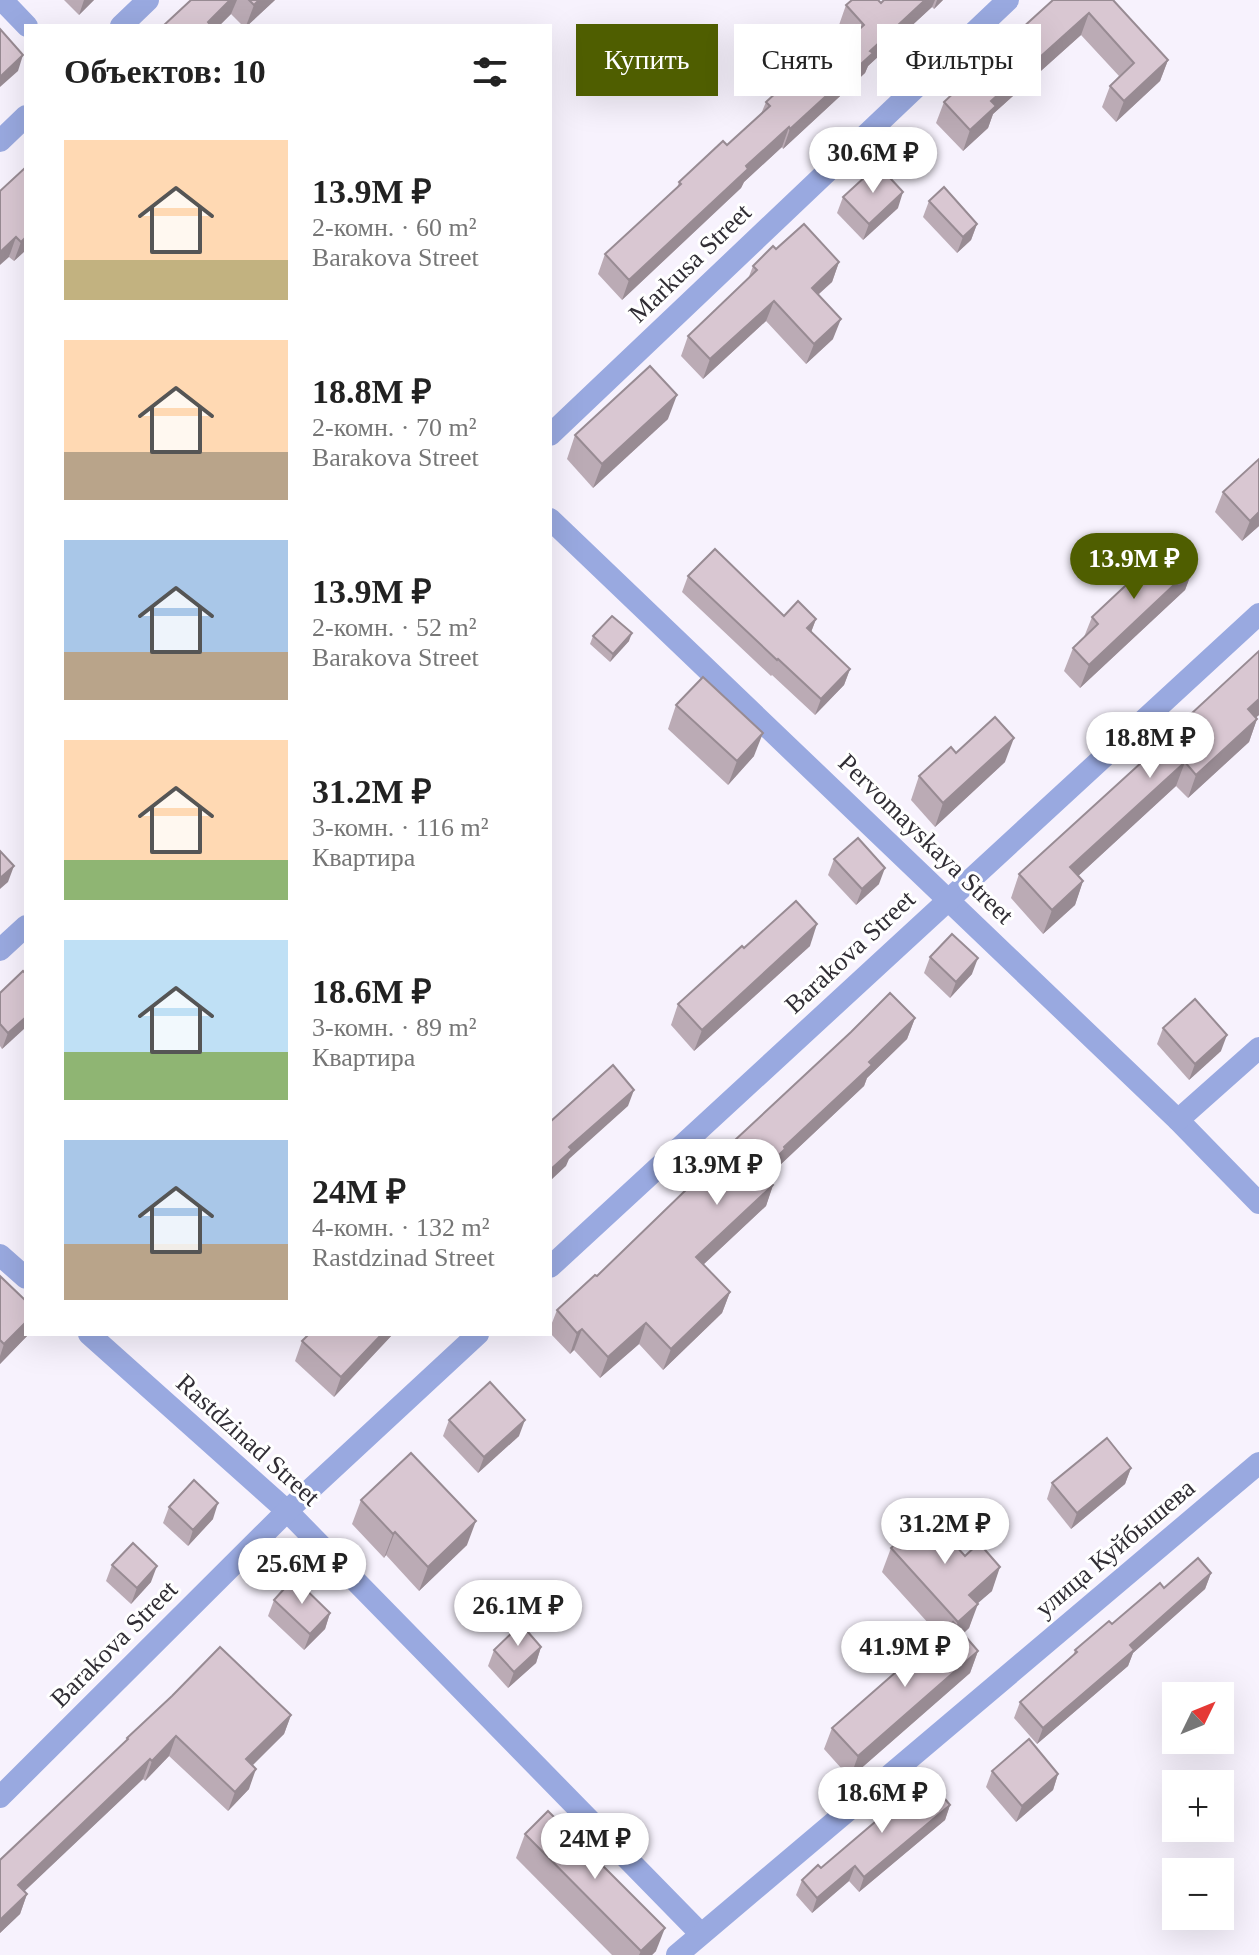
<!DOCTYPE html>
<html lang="ru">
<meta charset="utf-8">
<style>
body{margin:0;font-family:Georgia,serif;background:#f6f6f6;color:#222;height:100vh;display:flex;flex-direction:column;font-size:30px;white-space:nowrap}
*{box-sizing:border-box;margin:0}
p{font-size:26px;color:#767676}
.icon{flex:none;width:44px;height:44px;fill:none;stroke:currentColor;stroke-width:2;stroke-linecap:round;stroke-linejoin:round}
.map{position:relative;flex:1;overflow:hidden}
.details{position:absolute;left:24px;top:24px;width:528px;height:1312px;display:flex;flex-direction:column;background:#fff;border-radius:0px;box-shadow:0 8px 32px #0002}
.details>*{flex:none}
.hud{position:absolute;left:576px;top:24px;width:562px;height:72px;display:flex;gap:16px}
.needle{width:52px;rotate:47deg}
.fabs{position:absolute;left:1162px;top:1682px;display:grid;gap:16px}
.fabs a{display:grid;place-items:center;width:72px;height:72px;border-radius:0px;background:#fff;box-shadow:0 8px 32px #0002;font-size:40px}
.price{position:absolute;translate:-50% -68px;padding:0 18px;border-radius:28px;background:#fff;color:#222;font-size:26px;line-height:52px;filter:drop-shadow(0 2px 4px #0008)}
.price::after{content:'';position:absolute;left:50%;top:48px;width:24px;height:18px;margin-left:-12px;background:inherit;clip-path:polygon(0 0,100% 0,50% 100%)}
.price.selected{background:#4f5e00;color:#fff}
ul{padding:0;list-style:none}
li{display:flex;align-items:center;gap:24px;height:200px;padding:0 40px}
li span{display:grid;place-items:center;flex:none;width:224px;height:160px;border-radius:0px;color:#555}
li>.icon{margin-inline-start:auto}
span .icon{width:96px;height:96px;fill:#fffc;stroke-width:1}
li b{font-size:34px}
h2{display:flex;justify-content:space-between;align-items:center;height:96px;padding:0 40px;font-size:34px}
.pill{padding:0 28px;border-radius:0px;background:#fff;box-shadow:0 8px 32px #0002;font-size:28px;line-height:72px}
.pill.selected{background:#4f5e00;color:#fff}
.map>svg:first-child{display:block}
</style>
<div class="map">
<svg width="1259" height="1955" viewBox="0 0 1259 1955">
<rect width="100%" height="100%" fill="#f7f2fd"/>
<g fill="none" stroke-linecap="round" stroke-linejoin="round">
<g stroke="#99a9e0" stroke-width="22">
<path d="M 2,0 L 27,26"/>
<path d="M 121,26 L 148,0"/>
<path d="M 0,141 L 26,116"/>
<path d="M 550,435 L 1008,0"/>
<path d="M 550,519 L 1178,1120 L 1259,1203"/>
<path d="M 0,950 L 26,926"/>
<path d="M 1178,1120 L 1259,1048"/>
<path d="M 0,1255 L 26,1278"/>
<path d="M 550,1267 L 1259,614"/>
<path d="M 89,1334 L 287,1511 L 701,1934"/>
<path d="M 0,1797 L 287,1511 L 478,1334"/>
<path d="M 677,1955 L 1259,1463"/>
</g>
</g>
<g fill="#bbabb5">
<path d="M 64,0 L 94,0 L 79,15 Z"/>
<path d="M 191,0 L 275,0 L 247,26 L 243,26 L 231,14 L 219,26 L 163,26 Z"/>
<path d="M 884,0 L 943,0 L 934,9 L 932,7 L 868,66 L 865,73 L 783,149 L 782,147 L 744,182 L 741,188 L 622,300 L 598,274 L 605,254 L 677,188 L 679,182 L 727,145 L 761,114 L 766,102 L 797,86 L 851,37 L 839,25 L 846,5 L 881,3 Z"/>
<path d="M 1115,0 L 1114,1 L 1168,60 L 1160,81 L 1116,122 L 1102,107 L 1110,86 L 1119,76 L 1081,35 L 993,114 L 988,128 L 963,151 L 936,123 L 944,102 L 977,71 L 978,68 Z"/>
<path d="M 26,167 L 26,250 L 14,261 L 9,257 Z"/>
<path d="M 843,197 L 898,208 L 863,240 L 837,213 Z"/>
<path d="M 929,201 L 977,224 L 971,240 L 957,253 L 923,217 Z"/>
<path d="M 776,249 L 839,262 L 832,282 L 818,295 L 833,339 L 806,364 L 766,321 L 703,379 L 681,356 L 688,336 L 748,279 L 753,266 Z"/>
<path d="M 668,419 L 593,488 L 567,459 L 575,435 Z"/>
<path d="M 1259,459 L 1259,526 L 1242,541 L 1215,512 L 1223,492 Z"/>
<path d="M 1194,566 L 1185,590 L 1080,688 L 1064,671 L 1073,648 L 1084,637 L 1092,617 Z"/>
<path d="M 688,576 L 784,616 L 816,619 L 811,632 L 850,669 L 844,685 L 815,715 L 772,675 L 771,676 L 682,592 Z"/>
<path d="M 593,636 L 629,641 L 610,662 L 590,644 Z"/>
<path d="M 1259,651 L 1259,715 L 1256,717 L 1257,719 L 1249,742 L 1188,798 L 1176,786 L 1078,876 L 1083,881 L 1075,905 L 1043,934 L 1011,898 L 1019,874 L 1163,743 L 1164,739 Z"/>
<path d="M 676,705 L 754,756 L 728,785 L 668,729 Z"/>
<path d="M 956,753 L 1005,762 L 935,827 L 911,800 L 919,776 Z"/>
<path d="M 834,859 L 879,884 L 856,905 L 828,875 Z"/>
<path d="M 810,946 L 694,1051 L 671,1025 L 678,1004 L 744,948 Z"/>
<path d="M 930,957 L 972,974 L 950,998 L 924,973 Z"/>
<path d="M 0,993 L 26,1027 L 2,1049 L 0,1046 Z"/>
<path d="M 915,1018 L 907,1039 L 867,1078 L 864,1086 L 780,1165 L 778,1170 L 768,1180 L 773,1185 L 766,1206 L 703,1265 L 730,1292 L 722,1313 L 663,1370 L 639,1344 L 600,1378 L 574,1350 L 570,1354 L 550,1333 L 550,1328 L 557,1310 L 597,1276 L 718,1158 L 720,1154 Z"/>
<path d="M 1163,1028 L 1221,1051 L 1189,1080 L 1157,1044 Z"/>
<path d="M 0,1276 L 28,1335 L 0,1364 Z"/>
<path d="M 309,1334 L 393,1334 L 334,1397 L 295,1361 L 302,1341 Z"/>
<path d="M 449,1420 L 519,1436 L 478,1473 L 443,1436 Z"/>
<path d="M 1131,1468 L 1125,1484 L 1071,1529 L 1047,1499 L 1052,1483 Z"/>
<path d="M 361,1500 L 467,1545 L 419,1591 L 386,1555 L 384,1558 L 352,1524 Z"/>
<path d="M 169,1507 L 213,1519 L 188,1546 L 163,1523 Z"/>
<path d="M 891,1548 L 992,1591 L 977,1603 L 969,1628 L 963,1634 L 978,1651 L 970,1673 L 850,1778 L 824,1749 L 832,1728 L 939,1635 L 882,1572 Z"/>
<path d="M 112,1565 L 151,1582 L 131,1604 L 106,1581 Z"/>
<path d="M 1211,1573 L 1205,1589 L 1133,1653 L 1128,1666 L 1037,1744 L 1014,1718 L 1020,1702 L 1073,1656 L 1075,1650 L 1164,1588 Z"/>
<path d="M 274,1600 L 330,1613 L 325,1629 L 304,1650 L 268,1616 Z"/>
<path d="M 541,1647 L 536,1663 L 508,1688 L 488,1666 L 494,1650 Z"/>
<path d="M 291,1715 L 284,1734 L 252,1765 L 249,1789 L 228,1811 L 169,1756 L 145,1781 L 143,1779 L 24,1891 L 27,1894 L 20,1914 L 0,1933 L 0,1860 L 126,1741 L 127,1738 Z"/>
<path d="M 992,1771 L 1058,1774 L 1053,1790 L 1016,1822 L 986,1787 Z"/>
<path d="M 950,1805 L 945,1820 L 859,1892 L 849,1881 L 812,1913 L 796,1895 L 802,1880 L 821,1868 L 877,1820 L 880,1813 Z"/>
<path d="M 525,1834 L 656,1951 L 652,1955 L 612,1955 L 516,1858 Z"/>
</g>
<g fill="#988b93">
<path d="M 84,0 L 94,0 L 79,15 Z"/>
<path d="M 230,0 L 237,0 L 231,14 L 219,26 L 206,26 L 208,22 Z"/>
<path d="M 259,0 L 275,0 L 247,26 L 246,26 L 254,5 Z"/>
<path d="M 925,0 L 935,0 L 932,7 L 868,66 L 865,73 L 783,149 L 790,129 L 870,51 Z"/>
<path d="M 937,0 L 943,0 L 934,9 Z"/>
<path d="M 1089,13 L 1081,35 L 993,114 L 988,128 L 963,151 L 970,130 L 991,101 Z"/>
<path d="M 23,55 L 18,71 L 0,87 L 0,77 Z"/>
<path d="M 1168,60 L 1160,81 L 1116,122 L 1124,101 Z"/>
<path d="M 789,127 L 782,147 L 744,182 L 741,188 L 622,300 L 629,280 L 746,166 Z"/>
<path d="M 903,192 L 898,208 L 863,240 L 869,224 Z"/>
<path d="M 977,224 L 971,240 L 957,253 L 963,237 Z"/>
<path d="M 16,237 L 9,257 L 0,265 L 0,252 Z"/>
<path d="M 26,237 L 26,250 L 14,261 L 21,242 Z"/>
<path d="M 839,262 L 832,282 L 804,307 L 812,288 Z"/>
<path d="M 774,301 L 766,321 L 703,379 L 710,359 Z"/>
<path d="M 841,319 L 833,339 L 806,364 L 814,344 Z"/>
<path d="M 677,395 L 668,419 L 593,488 L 602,464 Z"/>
<path d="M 1259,512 L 1259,526 L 1242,541 L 1250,521 Z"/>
<path d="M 1194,566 L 1185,590 L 1080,688 L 1089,665 Z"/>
<path d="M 816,619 L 810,635 L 807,628 Z"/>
<path d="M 632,633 L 629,641 L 610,662 L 613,654 Z"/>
<path d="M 850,669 L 844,685 L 815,715 L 821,699 Z"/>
<path d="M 1259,699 L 1259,715 L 1240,732 L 1248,709 Z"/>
<path d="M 1257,719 L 1249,742 L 1188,798 L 1196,775 Z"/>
<path d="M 763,733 L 754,756 L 728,785 L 737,761 Z"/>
<path d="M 1014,738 L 1005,762 L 935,827 L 943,803 Z"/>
<path d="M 1185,762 L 1176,786 L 1062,891 L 1070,867 Z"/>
<path d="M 14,866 L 8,882 L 0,889 L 0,878 Z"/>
<path d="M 885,868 L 879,884 L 856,905 L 862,889 Z"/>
<path d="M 1083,881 L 1075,905 L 1043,934 L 1052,910 Z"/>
<path d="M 817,924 L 810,946 L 694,1051 L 702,1030 Z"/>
<path d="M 978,958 L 972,974 L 950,998 L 956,982 Z"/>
<path d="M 26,1017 L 26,1027 L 2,1049 L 8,1033 Z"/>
<path d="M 915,1018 L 907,1039 L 867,1078 L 864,1086 L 780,1165 L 778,1170 L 753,1193 L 761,1172 L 784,1147 Z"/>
<path d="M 1227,1035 L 1221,1051 L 1189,1080 L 1195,1064 Z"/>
<path d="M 634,1090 L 628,1106 L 569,1159 L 566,1166 L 550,1181 L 550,1170 L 569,1147 Z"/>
<path d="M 773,1185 L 766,1206 L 689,1278 L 696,1257 Z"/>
<path d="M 730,1292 L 722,1313 L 663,1370 L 671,1349 Z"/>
<path d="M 26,1322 L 26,1334 L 28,1334 L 28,1335 L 0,1364 L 0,1356 L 4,1344 Z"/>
<path d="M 646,1323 L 639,1344 L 600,1378 L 608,1357 Z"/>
<path d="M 582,1329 L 574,1350 L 570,1354 L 577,1333 Z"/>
<path d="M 382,1334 L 393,1334 L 334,1397 L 341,1377 Z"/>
<path d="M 525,1420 L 519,1436 L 478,1473 L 484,1457 Z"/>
<path d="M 1131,1468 L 1125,1484 L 1071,1529 L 1077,1513 Z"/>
<path d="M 218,1503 L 213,1519 L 188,1546 L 193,1530 Z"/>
<path d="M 476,1521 L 467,1545 L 419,1591 L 428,1567 Z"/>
<path d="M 395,1532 L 386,1555 L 384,1558 L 393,1534 Z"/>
<path d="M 157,1566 L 151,1582 L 131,1604 L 137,1588 Z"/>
<path d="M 1000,1567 L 992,1591 L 961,1618 L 969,1595 Z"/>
<path d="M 1211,1573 L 1205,1589 L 1133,1653 L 1128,1666 L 1037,1744 L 1043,1728 L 1130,1645 Z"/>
<path d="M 978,1604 L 969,1628 L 949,1646 L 958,1622 Z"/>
<path d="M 330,1613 L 325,1629 L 304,1650 L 310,1634 Z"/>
<path d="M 541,1647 L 536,1663 L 508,1688 L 514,1672 Z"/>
<path d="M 978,1651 L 970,1673 L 850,1778 L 858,1756 Z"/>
<path d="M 291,1715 L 284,1734 L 239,1779 L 246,1759 Z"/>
<path d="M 176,1736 L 169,1756 L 145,1781 L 152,1761 Z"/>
<path d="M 150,1759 L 143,1779 L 11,1904 L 18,1885 Z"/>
<path d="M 256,1769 L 249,1789 L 228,1811 L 235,1792 Z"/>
<path d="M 1058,1774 L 1053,1790 L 1016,1822 L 1022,1806 Z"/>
<path d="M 950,1805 L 945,1820 L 859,1892 L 864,1877 Z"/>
<path d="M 855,1866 L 849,1881 L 812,1913 L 817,1898 Z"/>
<path d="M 27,1894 L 20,1914 L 0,1933 L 0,1920 Z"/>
<path d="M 665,1928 L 656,1951 L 652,1955 L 639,1955 L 641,1951 Z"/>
</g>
<g fill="#d9c7d2" stroke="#988b93" stroke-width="2">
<path d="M 191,0 L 230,0 L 208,22 L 211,26 L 163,26 Z"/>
<path d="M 249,0 L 259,0 L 254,5 Z"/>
<path d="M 852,0 L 878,0 L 881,3 L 884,0 L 925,0 L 870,51 L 873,53 L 790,129 L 789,127 L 746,166 L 748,169 L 629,280 L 605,254 L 681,184 L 679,182 L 723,141 L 727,145 L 770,106 L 766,102 L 791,79 L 797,86 L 864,25 L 846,5 Z"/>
<path d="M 1053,0 L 1113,0 L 1168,60 L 1124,101 L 1110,86 L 1134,63 L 1089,13 L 991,101 L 996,106 L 970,130 L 944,102 L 979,69 L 978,68 Z"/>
<path d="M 0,29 L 23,55 L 0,77 Z"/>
<path d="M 878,165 L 903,192 L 869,224 L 843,197 Z"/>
<path d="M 26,167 L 26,237 L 21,242 L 16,237 L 0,252 L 0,191 Z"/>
<path d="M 944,187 L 977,224 L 963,237 L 929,201 Z"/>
<path d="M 804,224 L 839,262 L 812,288 L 841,319 L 814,344 L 774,301 L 710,359 L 688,336 L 757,270 L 753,266 L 773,246 L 776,249 Z"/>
<path d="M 650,366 L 677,395 L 602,464 L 575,435 Z"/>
<path d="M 1259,459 L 1259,512 L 1250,521 L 1223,492 Z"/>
<path d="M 1172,542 L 1194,566 L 1089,665 L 1073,648 L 1098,624 L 1092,617 Z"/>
<path d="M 715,549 L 784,616 L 798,601 L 816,619 L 807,628 L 850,669 L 821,699 L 778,659 L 777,660 L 688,576 Z"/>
<path d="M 612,616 L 632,633 L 613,654 L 593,636 Z"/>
<path d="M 1259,651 L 1259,699 L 1248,709 L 1257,719 L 1196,775 L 1185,762 L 1070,867 L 1083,881 L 1052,910 L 1019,874 L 1165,741 L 1164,739 Z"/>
<path d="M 703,677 L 763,733 L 737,761 L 676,705 Z"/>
<path d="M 995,717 L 1014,738 L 943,803 L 919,776 L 951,747 L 956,753 Z"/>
<path d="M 858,838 L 885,868 L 862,889 L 834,859 Z"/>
<path d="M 0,851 L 14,866 L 0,878 Z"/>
<path d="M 796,901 L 817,924 L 702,1030 L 678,1004 L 742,946 L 744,948 Z"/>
<path d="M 952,934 L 978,958 L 956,982 L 930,957 Z"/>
<path d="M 23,971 L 26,974 L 26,1017 L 8,1033 L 0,1024 L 0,993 Z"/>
<path d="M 890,993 L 915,1018 L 869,1062 L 872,1065 L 784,1147 L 785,1149 L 761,1172 L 773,1185 L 696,1257 L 730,1292 L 671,1349 L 646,1323 L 608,1357 L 582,1329 L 577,1333 L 557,1310 L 595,1275 L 597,1276 L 721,1156 L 720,1154 L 851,1032 Z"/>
<path d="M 1195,999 L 1227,1035 L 1195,1064 L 1163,1028 Z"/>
<path d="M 613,1065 L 634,1090 L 569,1147 L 572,1150 L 550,1170 L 550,1122 Z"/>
<path d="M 0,1276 L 26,1301 L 26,1322 L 4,1344 L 0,1340 Z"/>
<path d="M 309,1334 L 382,1334 L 341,1377 L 302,1341 Z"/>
<path d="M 490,1382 L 525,1420 L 484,1457 L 449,1420 Z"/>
<path d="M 1107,1438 L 1131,1468 L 1077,1513 L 1052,1483 Z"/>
<path d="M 411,1453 L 476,1521 L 428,1567 L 395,1532 L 393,1534 L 361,1500 Z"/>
<path d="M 194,1480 L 218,1503 L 193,1530 L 169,1507 Z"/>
<path d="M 928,1515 L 965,1556 L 979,1543 L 1000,1567 L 969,1595 L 978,1604 L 958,1622 L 891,1548 Z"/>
<path d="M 133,1543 L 157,1566 L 137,1588 L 112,1565 Z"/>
<path d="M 1198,1558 L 1211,1573 L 1130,1645 L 1134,1650 L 1043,1728 L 1020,1702 L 1077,1652 L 1075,1650 L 1109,1621 L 1112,1624 L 1160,1583 L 1164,1588 Z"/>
<path d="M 294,1578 L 330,1613 L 310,1634 L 274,1600 Z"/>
<path d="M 953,1622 L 978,1651 L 858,1756 L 832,1728 Z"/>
<path d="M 521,1624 L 541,1647 L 514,1672 L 494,1650 Z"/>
<path d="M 220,1647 L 291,1715 L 246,1759 L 256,1769 L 235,1792 L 176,1736 L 152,1761 L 150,1759 L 18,1885 L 27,1894 L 0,1920 L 0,1860 L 128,1739 L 127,1738 L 172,1696 Z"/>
<path d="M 1029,1739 L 1058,1774 L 1022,1806 L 992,1771 Z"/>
<path d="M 924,1774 L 950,1805 L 864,1877 L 855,1866 L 817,1898 L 802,1880 L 818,1865 L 821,1868 L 882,1816 L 880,1813 Z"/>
<path d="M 548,1811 L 665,1928 L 641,1951 L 525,1834 Z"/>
</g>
<g text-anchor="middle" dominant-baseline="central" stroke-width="6" stroke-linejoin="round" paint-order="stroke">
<g font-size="26" fill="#312e35" stroke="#fff">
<text transform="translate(690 263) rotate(-44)">Markusa Street</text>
<text transform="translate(926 839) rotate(44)">Pervomayskaya Street</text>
<text transform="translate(850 952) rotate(-43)">Barakova Street</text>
<text transform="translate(248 1440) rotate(42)">Rastdzinad Street</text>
<text transform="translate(1115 1548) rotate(-40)">улица Куйбышева</text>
<text transform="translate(114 1644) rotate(-45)">Barakova Street</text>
</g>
</g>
</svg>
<div class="fabs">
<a><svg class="needle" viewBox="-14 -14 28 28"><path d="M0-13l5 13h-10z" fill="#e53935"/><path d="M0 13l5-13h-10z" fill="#767676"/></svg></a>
<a>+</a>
<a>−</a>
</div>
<b class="price" style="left:873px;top:195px">30.6M ₽</b>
<b class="price selected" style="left:1134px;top:601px">13.9M ₽</b>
<b class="price" style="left:1150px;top:780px">18.8M ₽</b>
<b class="price" style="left:717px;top:1207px">13.9M ₽</b>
<b class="price" style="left:945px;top:1566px">31.2M ₽</b>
<b class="price" style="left:302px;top:1606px">25.6M ₽</b>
<b class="price" style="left:518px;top:1648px">26.1M ₽</b>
<b class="price" style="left:905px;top:1689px">41.9M ₽</b>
<b class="price" style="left:882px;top:1835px">18.6M ₽</b>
<b class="price" style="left:595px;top:1881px">24M ₽</b>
<div class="hud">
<a class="pill selected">Купить</a>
<a class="pill">Снять</a>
<a class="pill">Фильтры</a>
</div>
<section class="details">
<h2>Объектов: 10<svg class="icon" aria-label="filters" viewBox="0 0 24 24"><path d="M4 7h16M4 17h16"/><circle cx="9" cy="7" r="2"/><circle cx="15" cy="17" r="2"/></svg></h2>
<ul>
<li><span style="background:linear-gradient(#ffd9b3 75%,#c2b280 0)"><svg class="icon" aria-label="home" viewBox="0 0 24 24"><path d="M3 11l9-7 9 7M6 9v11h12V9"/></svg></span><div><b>13.9M ₽</b><p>2-комн. · 60 m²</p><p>Barakova Street</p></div></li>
<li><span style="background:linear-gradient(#ffd9b3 70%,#b9a48a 0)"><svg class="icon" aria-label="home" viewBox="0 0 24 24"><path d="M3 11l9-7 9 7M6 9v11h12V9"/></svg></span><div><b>18.8M ₽</b><p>2-комн. · 70 m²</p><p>Barakova Street</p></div></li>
<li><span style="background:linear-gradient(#a9c7e8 70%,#b9a48a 0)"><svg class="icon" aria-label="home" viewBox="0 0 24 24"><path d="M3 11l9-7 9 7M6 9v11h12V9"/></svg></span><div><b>13.9M ₽</b><p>2-комн. · 52 m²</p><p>Barakova Street</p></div></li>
<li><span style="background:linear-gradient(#ffd9b3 75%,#8fb573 0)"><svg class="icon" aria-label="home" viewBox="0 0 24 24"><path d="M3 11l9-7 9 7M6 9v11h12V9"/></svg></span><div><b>31.2M ₽</b><p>3-комн. · 116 m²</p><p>Квартира</p></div></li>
<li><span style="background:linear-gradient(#bfe0f5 70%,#8fb573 0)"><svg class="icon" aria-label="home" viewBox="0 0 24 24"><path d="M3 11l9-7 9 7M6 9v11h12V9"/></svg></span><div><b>18.6M ₽</b><p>3-комн. · 89 m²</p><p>Квартира</p></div></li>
<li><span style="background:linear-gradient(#a9c7e8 65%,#b9a48a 0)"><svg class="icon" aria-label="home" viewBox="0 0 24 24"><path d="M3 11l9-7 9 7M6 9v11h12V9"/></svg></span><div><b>24M ₽</b><p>4-комн. · 132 m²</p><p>Rastdzinad Street</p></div></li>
</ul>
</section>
</div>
